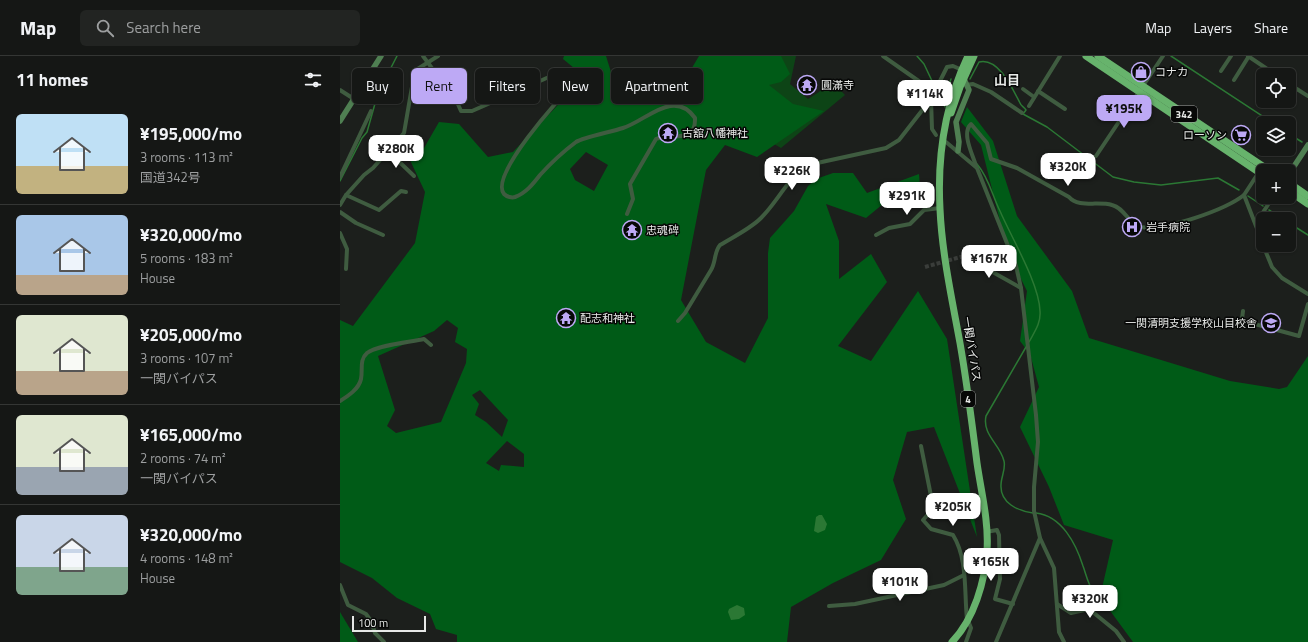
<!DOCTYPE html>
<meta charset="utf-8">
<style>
body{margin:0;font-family:"Titillium Web","Noto Sans JP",sans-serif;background:#222422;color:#f1f3f6;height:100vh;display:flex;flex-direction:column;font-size:15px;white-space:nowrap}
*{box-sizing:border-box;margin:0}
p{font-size:13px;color:#9d9fa0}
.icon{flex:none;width:22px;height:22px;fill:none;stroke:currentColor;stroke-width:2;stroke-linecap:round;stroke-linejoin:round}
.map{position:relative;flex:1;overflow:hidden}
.panel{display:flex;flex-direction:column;background:#151715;width:340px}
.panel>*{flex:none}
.guide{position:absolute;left:12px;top:12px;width:380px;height:36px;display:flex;gap:8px}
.fabs{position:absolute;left:916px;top:12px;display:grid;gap:8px}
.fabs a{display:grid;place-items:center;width:40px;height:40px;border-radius:6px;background:#151715;box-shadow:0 1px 3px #0004,0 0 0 1px #343634;font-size:20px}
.scale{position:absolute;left:12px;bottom:10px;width:74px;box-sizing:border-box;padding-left:4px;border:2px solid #e7e9e7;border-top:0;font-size:11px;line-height:14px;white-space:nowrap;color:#e7e9e7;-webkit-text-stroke:3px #070807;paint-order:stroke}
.price{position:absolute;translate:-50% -34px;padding:0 9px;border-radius:8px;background:#fff;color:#222;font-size:13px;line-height:26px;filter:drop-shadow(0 1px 2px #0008)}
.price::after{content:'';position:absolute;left:50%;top:24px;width:12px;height:9px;margin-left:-6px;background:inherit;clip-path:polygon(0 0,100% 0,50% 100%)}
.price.active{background:#bda9f5;color:#111}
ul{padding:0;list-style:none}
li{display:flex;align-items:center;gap:12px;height:100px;padding:0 16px}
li+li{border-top:1px solid #343634}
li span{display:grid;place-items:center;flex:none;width:112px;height:80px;border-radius:6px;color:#555}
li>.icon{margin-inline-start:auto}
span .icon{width:48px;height:48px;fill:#fffc;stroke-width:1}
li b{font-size:17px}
h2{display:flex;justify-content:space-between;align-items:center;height:48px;padding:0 16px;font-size:17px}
.tag{padding:0 14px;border-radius:6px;background:#151715;box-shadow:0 1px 3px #0004,0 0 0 1px #343634;font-size:14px;line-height:36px}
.tag.active{background:#bda9f5;color:#111}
header{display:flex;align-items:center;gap:24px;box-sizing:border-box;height:56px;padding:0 20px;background:#151715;border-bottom:1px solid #343634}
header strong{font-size:19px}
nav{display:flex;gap:22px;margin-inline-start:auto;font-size:14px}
.search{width:280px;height:36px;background:#222422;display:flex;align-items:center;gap:10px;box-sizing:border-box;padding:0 14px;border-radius:6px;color:#9d9fa0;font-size:15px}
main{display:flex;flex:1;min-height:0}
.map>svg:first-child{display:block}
</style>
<header>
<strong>Map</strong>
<div class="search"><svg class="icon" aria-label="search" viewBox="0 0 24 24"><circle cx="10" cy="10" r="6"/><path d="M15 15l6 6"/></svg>Search here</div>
<nav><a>Map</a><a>Layers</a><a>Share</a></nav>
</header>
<main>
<section class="panel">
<h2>11 homes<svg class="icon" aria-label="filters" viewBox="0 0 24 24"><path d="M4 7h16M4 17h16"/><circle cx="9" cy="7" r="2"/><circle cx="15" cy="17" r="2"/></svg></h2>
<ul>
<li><span style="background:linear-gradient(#bfe0f5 65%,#c2b280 0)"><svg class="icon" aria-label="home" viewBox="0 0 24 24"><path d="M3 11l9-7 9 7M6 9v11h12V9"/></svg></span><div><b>¥195,000/mo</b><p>3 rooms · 113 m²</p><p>国道342号</p></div></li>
<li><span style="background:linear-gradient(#a9c7e8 75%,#b9a48a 0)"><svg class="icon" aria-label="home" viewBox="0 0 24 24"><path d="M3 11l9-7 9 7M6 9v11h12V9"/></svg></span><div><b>¥320,000/mo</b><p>5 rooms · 183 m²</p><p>House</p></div></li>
<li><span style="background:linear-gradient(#dfe7d0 70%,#b9a48a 0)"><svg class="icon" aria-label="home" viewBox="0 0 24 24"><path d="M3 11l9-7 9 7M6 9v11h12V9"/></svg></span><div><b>¥205,000/mo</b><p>3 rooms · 107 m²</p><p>一関バイパス</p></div></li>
<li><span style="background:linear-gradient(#dfe7d0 65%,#9aa5b1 0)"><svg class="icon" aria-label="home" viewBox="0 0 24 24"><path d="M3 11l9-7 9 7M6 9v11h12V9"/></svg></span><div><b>¥165,000/mo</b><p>2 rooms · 74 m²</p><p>一関バイパス</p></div></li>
<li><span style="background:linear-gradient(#c9d6e8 65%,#7fa58c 0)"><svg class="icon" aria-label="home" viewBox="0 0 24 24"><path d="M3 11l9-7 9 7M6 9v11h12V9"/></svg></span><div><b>¥320,000/mo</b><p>4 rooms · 148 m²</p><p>House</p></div></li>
</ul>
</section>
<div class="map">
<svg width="968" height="586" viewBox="0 0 968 586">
<rect width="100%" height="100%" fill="#1c1f1c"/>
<path fill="#0d4416" d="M 388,0 L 456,0 L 450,28 L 468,43 L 479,36 L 490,23 L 505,39 L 441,92 L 363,48 Z"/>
<g fill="#005b17" fill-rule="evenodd">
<path d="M 224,0 L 266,0 L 271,16 L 303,34 L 340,32 L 359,0 L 441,0 L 450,18 L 441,26 L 429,29 L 453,48 L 484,55 L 417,101 L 385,89 L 366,114 L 341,244 L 366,286 L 405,307 L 428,262 L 428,197 L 430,182 L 454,155 L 468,130 L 476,123 L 493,117 L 513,117 L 527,137 L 579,118 L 580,132 L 560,134 L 526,162 L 486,148 L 499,185 L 499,223 L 531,198 L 547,226 L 498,290 L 531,305 L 578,235 L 607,283 L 637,481 L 594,371 L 567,376 L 553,424 L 566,463 L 541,504 L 493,527 L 451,551 L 447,586 L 117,586 L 117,579 L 96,573 L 90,558 L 57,542 L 32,522 L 0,506 L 0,264 L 13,270 L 75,187 L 85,136 L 69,102 L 84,92 L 99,66 L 119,68 L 148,101 L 173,96 L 237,29 L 234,12 L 223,3 ZM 246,96 L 268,109 L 254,135 L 235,124 L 230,113 ZM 107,264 L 118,272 L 115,286 L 127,293 L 126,307 L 101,366 L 56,377 L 47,370 L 55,354 L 38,300 L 94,275 ZM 140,334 L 168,364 L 162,381 L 146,366 L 135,359 L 139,348 L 132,339 ZM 167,385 L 184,398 L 184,411 L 161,409 L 159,415 L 146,407 Z"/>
<path d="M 627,51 L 653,85 L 677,160 L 732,235 L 749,282 L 890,325 L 939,333 L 947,331 L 968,300 L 968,586 L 793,586 L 760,541 L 773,484 L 724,469 L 709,431 L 680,371 L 699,331 L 690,298 L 680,285 L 687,235 L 668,197 L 641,89 L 621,66 Z"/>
<path d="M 0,556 L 18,586 L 0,586 Z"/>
</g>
<g fill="#2b7834">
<path d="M 479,459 L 482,459 L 487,468 L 485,474 L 478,477 L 474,475 L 476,461 Z"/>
<path d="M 397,549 L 404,552 L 405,559 L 399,563 L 391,564 L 388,556 L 389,553 Z"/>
</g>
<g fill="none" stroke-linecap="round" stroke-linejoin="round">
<g stroke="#2b7834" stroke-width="1.5">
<path d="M 577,0 L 584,8 L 593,27"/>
<path d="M 831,0 L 933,67"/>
<path d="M 630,23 L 639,6 C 659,1 673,34 680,47 C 681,50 684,51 686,54 L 683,58 L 707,71 L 773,121 L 794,126 L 821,129 L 878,122 L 899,134"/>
<path d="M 597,36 L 605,51"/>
<path d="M 603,48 L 611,23"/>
<path d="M 949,78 L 962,86"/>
<path d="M 637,108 C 649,122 652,139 660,155 C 671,181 699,227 700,255 C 701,267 695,275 689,286"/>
<path d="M 0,125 L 22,82 L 27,76 L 38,37 L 57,0"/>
<path d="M 908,140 L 923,150"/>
<path d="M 929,154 L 943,163"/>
<path d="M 949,167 L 968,179"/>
<path d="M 686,291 L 646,360 C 642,379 660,388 664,405 C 666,413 661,421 661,429 C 660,447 678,455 693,457"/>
<path d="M 696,457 C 722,460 736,488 743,510 C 746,518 748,528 753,535"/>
</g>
<path stroke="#3a3d3a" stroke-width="4" stroke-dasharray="4 2" stroke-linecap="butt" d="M 585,211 L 624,200"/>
<g stroke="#3f5c40" stroke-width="4">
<path d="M 83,0 L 117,46 L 121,55 L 132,55 L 218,17 L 231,16 L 236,22 L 233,29 C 219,42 149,120 164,138 C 167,141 172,142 175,141 C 186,137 193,128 200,119 C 210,108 224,95 236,86 C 244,81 271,76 283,72 C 306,65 334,32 355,62 C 356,89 332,76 316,83 L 290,128 L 293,143 L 287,158"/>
<path d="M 543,0 L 593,35"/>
<path d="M 908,0 L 936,19"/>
<path d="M 881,15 L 891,0"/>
<path d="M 894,24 L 909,0"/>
<path d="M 949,28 L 968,40"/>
<path d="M 626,29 L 633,28 L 651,36 L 682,57"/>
<path d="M 683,33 L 694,41"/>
<path d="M 0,34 L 14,43"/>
<path d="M 698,35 L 725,53"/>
<path d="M 591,43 L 592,73 L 596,79"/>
<path d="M 689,50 L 720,0"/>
<path d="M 606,86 L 637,112 L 676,210 L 681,232 L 696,359 L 698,386 L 694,431 L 694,455 L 700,482 L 714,512 L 719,576 L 724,586"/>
<path d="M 48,95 L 74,120"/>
<path d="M 756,100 L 823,0"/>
<path d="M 636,110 C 633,99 621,77 631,68 L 647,87 L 651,103 L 677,112 L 729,141 C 738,152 759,145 772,149 C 785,152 788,168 801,171 C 825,175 885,154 904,139"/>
<path d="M 919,116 L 904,139 L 923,188"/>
<path d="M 0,121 L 31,55"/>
<path d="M 6,139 L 39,154 L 61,135 L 66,136"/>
<path d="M 0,149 L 6,139 L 24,119 L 33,112 L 64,77 L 74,19 L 76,14 L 98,0"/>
<path d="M 0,156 L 16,167 L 43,179"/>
<path d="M 916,167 L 933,141"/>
<path d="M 0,177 L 7,193 L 6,213"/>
<path d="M 536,179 L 549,172 L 570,168 L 584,154 L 600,152"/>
<path d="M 923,189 L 932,211 L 942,222 L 968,238"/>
<path d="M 624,200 L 681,232"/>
<path d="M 903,255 L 902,263 L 907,266 L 959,280 L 968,248"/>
<path d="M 338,265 L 345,257 L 371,214 C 376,206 374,196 380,189 C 393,181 410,173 421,162 C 438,145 447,123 468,109 L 546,92 L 559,84 L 591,43 L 607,11 L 613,10 L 622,14"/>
<path d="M 0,345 C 8,340 19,333 21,323 C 23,314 19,304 27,297 C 37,289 70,286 84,283 L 91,289"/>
<path d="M 581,390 L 592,445 L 592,454 L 583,464 L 591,473 L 613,479 C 628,503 624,536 627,563"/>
<path d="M 646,476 L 657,474 L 659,479 L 660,523 L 655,543 L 673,548"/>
<path d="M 0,529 L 8,549 L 26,558 L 31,565 L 35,577 L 44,586"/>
<path d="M 717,548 L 731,557 L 749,553 L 776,575 L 784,586"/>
<path d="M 489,550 L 515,548 L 604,529 L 624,519"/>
<path d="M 626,586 L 631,572 L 629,567 L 626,566"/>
<path d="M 656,586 L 700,482"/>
</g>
<g stroke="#4f7f52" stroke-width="5.5">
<path d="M 0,65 L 41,0"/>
<path d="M 618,95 L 619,86 L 616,66 L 629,34 L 624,23"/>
<path d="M 949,118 L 968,89"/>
</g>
<g stroke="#67b36c" stroke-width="7">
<path d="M 746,0 L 923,119"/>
<path d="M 758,0 L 930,115"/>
<path d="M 611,57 L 620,31 L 634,0"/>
<path d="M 949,127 L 968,140"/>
<path d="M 949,135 L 968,148"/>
<path d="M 612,586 C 634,563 645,526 647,494 C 649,466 641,435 637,407 C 632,367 627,327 620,287 C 612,243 602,198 600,153 C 597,99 605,48 628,0"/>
</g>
</g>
<defs>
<g id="shop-ring" transform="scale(1)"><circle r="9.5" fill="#070807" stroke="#bda9f5" stroke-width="1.5"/><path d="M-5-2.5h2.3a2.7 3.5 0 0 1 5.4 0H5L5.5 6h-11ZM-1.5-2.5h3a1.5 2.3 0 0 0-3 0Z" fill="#bda9f5"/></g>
<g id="temple-ring" transform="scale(1)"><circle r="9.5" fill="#070807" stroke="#bda9f5" stroke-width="1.5"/><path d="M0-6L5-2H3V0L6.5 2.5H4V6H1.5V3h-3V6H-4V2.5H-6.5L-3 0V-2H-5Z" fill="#bda9f5"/></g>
<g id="supermarket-ring" transform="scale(1)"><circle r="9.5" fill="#070807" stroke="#bda9f5" stroke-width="1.5"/><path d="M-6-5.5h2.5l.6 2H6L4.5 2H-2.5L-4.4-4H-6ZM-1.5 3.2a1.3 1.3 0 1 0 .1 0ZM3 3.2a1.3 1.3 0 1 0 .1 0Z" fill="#bda9f5"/></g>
<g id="hospital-ring" transform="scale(1)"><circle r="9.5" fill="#070807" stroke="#bda9f5" stroke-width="1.5"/><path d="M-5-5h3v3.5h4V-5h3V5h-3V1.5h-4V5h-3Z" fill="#bda9f5"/></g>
<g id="school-ring" transform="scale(1)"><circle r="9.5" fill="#070807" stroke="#bda9f5" stroke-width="1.5"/><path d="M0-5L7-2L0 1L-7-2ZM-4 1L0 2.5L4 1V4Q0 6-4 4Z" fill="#bda9f5"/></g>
</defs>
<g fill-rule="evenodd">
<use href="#shop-ring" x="801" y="16"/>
<use href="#temple-ring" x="467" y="29"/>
<use href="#temple-ring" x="328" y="77"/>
<use href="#supermarket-ring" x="901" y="79"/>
<use href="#hospital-ring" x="792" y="171"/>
<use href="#temple-ring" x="292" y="174"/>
<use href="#temple-ring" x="226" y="262"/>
<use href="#school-ring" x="931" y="267"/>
</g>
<g text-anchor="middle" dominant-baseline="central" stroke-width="3" stroke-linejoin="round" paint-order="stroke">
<g fill="#070807" stroke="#a4a6a4" stroke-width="1">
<rect x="831" y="50" width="26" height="16" rx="3"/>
<rect x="621" y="335" width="14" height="16" rx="3"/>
</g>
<g font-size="10" font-weight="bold" fill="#e7e9e7">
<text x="844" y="58">342</text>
<text x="628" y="343">4</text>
</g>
<g font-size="11" fill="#e7e9e7" stroke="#070807" text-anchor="start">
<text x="815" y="16">コナカ</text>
<text x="481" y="29">圓滿寺</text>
<text x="342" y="77">古舘八幡神社</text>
<text x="887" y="79" text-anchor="end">ローソン</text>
<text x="806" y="171">岩手病院</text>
<text x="306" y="174">忠魂碑</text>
<text x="240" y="262">配志和神社</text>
<text x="917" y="267" text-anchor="end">一関清明支援学校山目校舎</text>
</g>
<g font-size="11" fill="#e7e9e7" stroke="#070807">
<text transform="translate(632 293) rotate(81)">一関バイパス</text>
</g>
<g font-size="13" font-weight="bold" fill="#e7e9e7" stroke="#070807">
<text x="667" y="24">山目</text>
</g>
</g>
</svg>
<div class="fabs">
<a><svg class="icon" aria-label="locate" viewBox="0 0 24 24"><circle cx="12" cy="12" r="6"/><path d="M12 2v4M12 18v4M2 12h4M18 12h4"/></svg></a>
<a><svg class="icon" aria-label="layers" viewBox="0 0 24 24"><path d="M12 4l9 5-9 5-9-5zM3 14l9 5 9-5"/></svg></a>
<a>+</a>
<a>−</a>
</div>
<div class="scale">100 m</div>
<b class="price" style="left:585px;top:58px">¥114K</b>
<b class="price active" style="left:784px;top:73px">¥195K</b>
<b class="price" style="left:56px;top:113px">¥280K</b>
<b class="price" style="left:728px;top:131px">¥320K</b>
<b class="price" style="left:452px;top:135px">¥226K</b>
<b class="price" style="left:567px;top:160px">¥291K</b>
<b class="price" style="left:649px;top:223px">¥167K</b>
<b class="price" style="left:613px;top:471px">¥205K</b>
<b class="price" style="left:651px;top:526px">¥165K</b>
<b class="price" style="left:560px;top:546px">¥101K</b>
<b class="price" style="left:750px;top:563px">¥320K</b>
<div class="guide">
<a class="tag">Buy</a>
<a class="tag active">Rent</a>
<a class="tag">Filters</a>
<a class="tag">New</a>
<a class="tag">Apartment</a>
</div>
</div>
</main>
